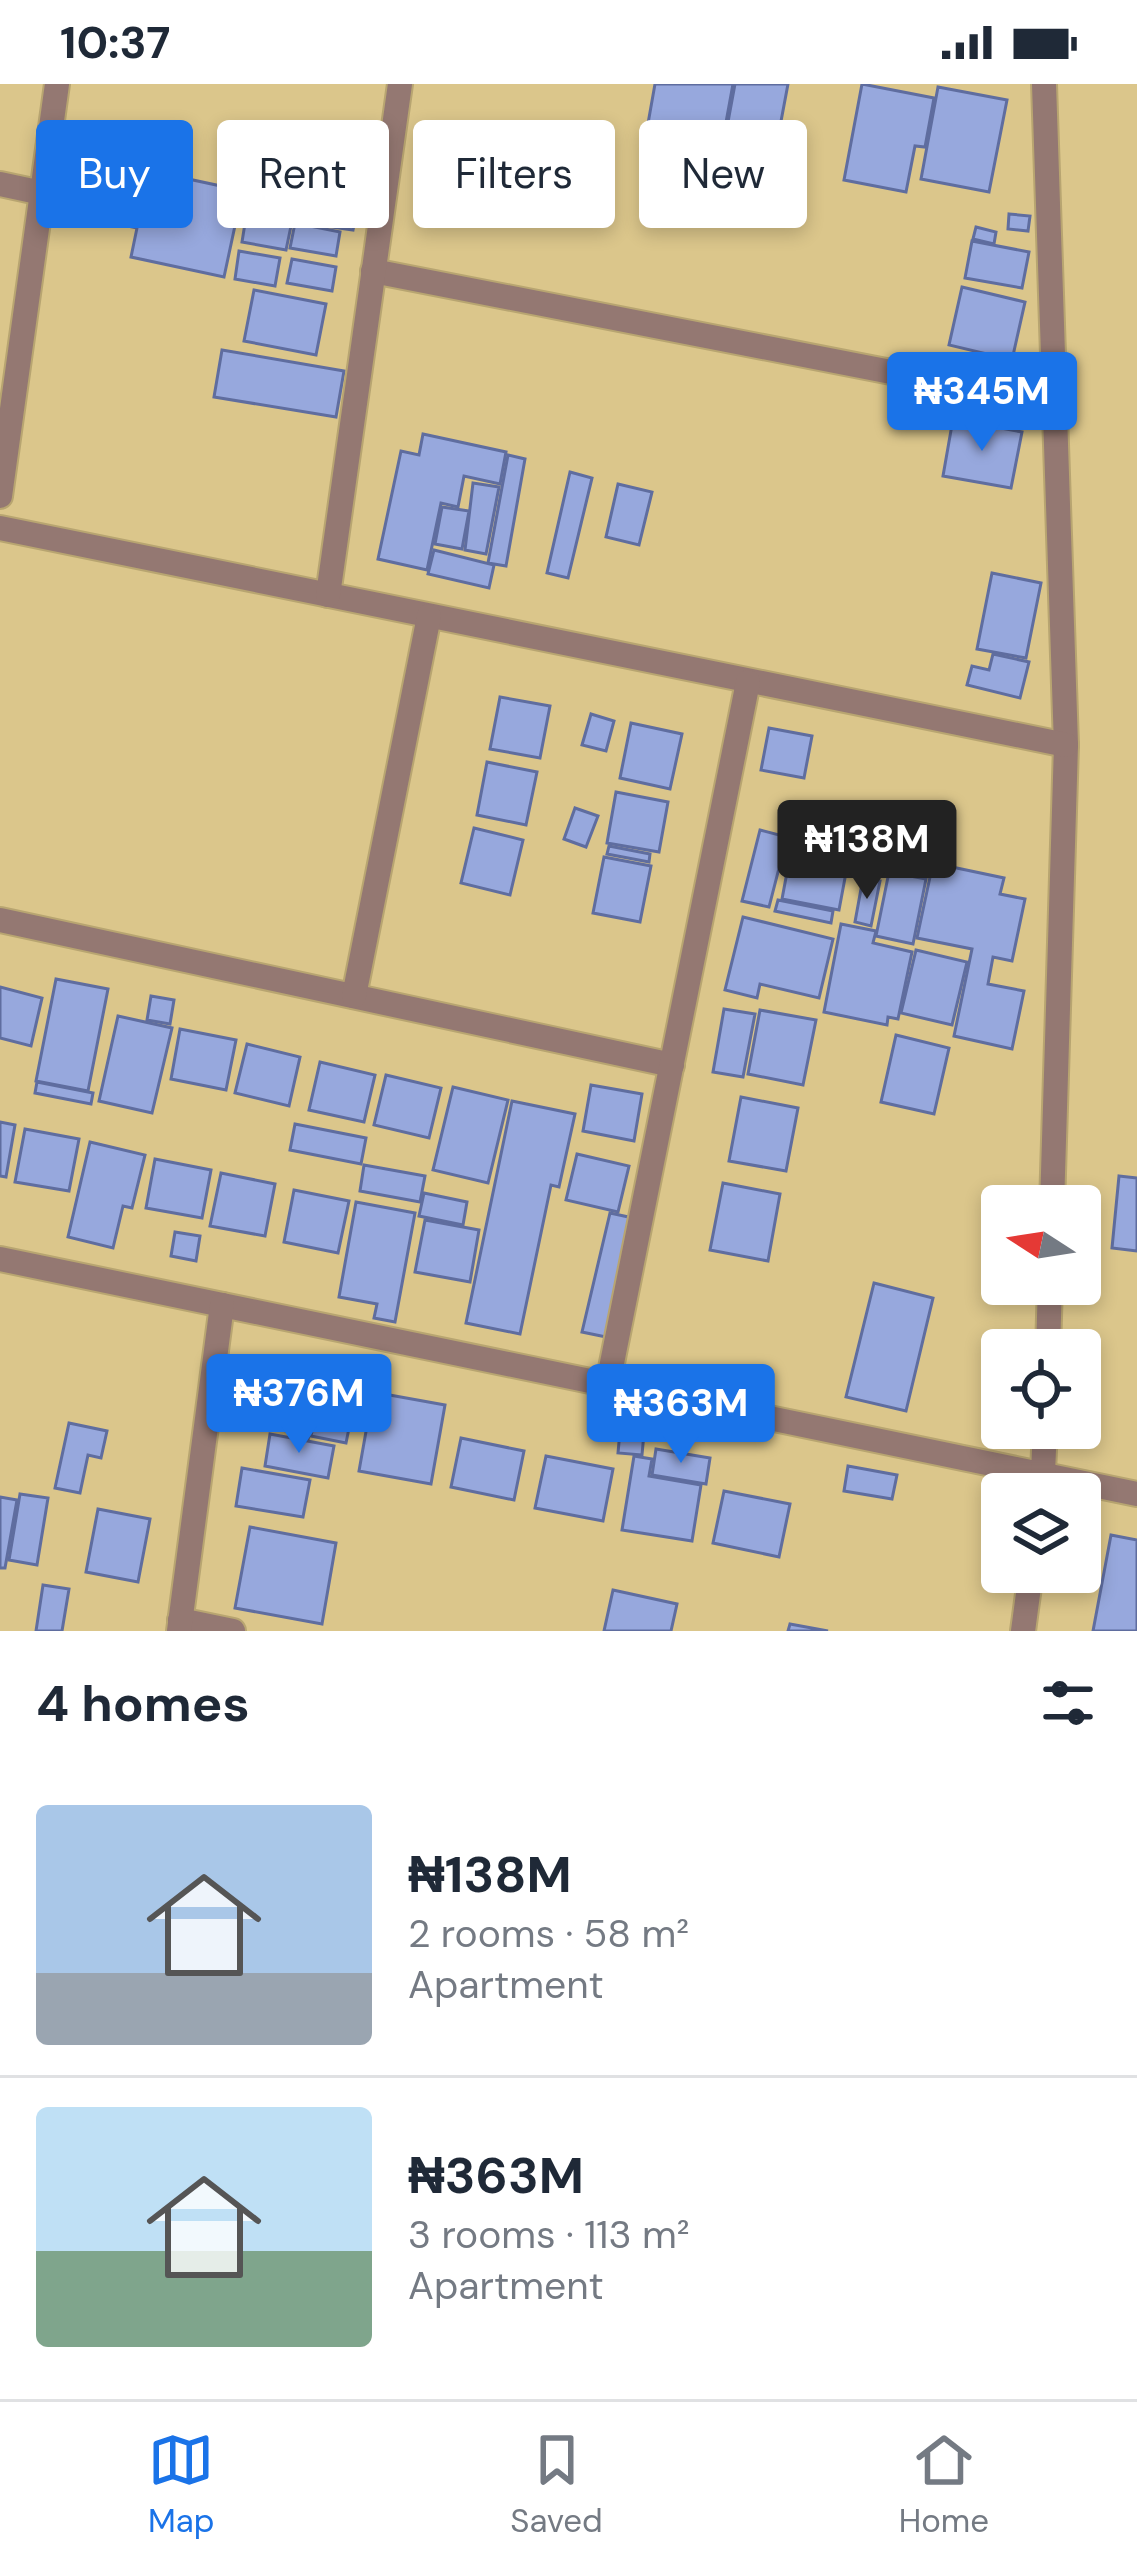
<!DOCTYPE html>
<meta charset="utf-8">
<style>
body{margin:0;font-family:"DM Sans",sans-serif;background:#f2f2f3;color:#1f2937;height:100vh;display:flex;flex-direction:column;font-size:45px;white-space:nowrap}
*{box-sizing:border-box;margin:0}
p{font-size:39px;color:#747a83}
.icon{flex:none;width:66px;height:66px;fill:none;stroke:currentColor;stroke-width:2;stroke-linecap:round;stroke-linejoin:round}
.map{position:relative;height:1547px;overflow:hidden}
.details{display:flex;flex-direction:column;background:#fff;flex:1}
.details>*{flex:none}
.guide{position:absolute;left:36px;top:36px;width:1065px;height:108px;display:flex;gap:24px}
.needle{width:78px;rotate:282deg}
.fabs{position:absolute;left:981px;top:1101px;display:grid;gap:24px}
.fabs a{display:grid;place-items:center;width:120px;height:120px;border-radius:12px;background:#fff;box-shadow:0 6px 18px #0003;font-size:60px}
.price{position:absolute;translate:-50% -102px;padding:0 27px;border-radius:12px;background:#1a73e8;color:#fff;font-size:39px;line-height:78px;filter:drop-shadow(0 3px 6px #0008)}
.price::after{content:'';position:absolute;left:50%;top:72px;width:36px;height:27px;margin-left:-18px;background:inherit;clip-path:polygon(0 0,100% 0,50% 100%)}
.price.on{background:#222;color:#fff}
ul{padding:0;list-style:none}
li{display:flex;align-items:center;gap:36px;height:300px;padding:0 36px}
li+li{border-top:3px solid #e0e1e3}
li span{display:grid;place-items:center;flex:none;width:336px;height:240px;border-radius:12px;color:#555}
li>.icon{margin-inline-start:auto}
span .icon{width:144px;height:144px;fill:#fffc;stroke-width:1}
li b{font-size:51px}
h2{display:flex;justify-content:space-between;align-items:center;height:144px;padding:0 36px;font-size:51px}
.chip{padding:0 42px;border-radius:12px;background:#fff;box-shadow:0 6px 18px #0003;font-size:42px;line-height:108px}
.chip.on{background:#1a73e8;color:#fff}
.status{display:flex;justify-content:space-between;align-items:center;height:84px;padding:0 60px;background:#fff;direction:ltr}
.status svg{height:33px;fill:currentColor}
.dock{display:flex;justify-content:space-around;align-items:center;height:168px;border-top:3px solid #e0e1e3;background:#fff;font-size:33px;color:#747a83}
.dock a{display:grid;justify-items:center;gap:6px}
.dock .on{color:#1a73e8}
.map>svg:first-child{display:block}
</style>
<div class="status"><b>10:37</b><svg viewBox="0 0 49 12"><path d="M0 12V9h3v3zM5 12V6h3v6zM10 12V3h3v9zM15 12V0h3v12zM26 1h20v11H26zM47 4h2v5h-2z"/></svg></div>
<div class="map">
<svg width="1137" height="1547" viewBox="0 0 1137 1547">
<rect width="100%" height="100%" fill="#dbc68b"/>
<g fill="#97a8dd" stroke="#5f6d9f" stroke-width="3">
<path d="M 655,0 L 733,0 L 716,93 L 641,79 Z"/>
<path d="M 735,0 L 788,0 L 769,101 L 718,92 Z"/>
<path d="M 862,0 L 934,14 L 925,63 L 915,62 L 906,108 L 844,96 Z"/>
<path d="M 938,3 L 1007,16 L 989,108 L 921,95 Z"/>
<path d="M 110,43 L 126,45 L 122,66 L 106,64 Z"/>
<path d="M 251,63 L 361,84 L 356,109 L 246,87 Z"/>
<path d="M 100,76 L 230,104 L 226,120 L 239,123 L 224,193 L 131,173 L 137,144 L 87,133 Z"/>
<path d="M 246,108 L 357,125 L 353,146 L 242,130 Z"/>
<path d="M 1009,130 L 1030,132 L 1028,147 L 1008,145 Z"/>
<path d="M 246,133 L 291,142 L 286,166 L 242,158 Z"/>
<path d="M 295,139 L 340,148 L 336,172 L 290,164 Z"/>
<path d="M 976,143 L 996,148 L 994,160 L 973,155 Z"/>
<path d="M 972,157 L 1029,168 L 1022,204 L 965,194 Z"/>
<path d="M 239,167 L 280,174 L 275,202 L 235,195 Z"/>
<path d="M 292,175 L 336,183 L 332,207 L 287,199 Z"/>
<path d="M 962,203 L 1025,218 L 1012,276 L 949,261 Z"/>
<path d="M 254,206 L 326,220 L 316,271 L 244,257 Z"/>
<path d="M 222,266 L 344,287 L 336,333 L 214,313 Z"/>
<path d="M 953,335 L 1022,348 L 1011,404 L 943,392 Z"/>
<path d="M 423,350 L 506,368 L 500,400 L 464,392 L 458,423 L 441,419 L 427,486 L 378,475 L 401,367 L 419,371 Z"/>
<path d="M 508,371 L 525,375 L 506,482 L 488,479 Z"/>
<path d="M 570,388 L 592,394 L 568,494 L 547,489 Z"/>
<path d="M 473,399 L 499,403 L 486,470 L 465,466 Z"/>
<path d="M 618,400 L 652,408 L 639,461 L 606,453 Z"/>
<path d="M 442,423 L 469,427 L 462,465 L 435,460 Z"/>
<path d="M 434,466 L 494,481 L 489,504 L 428,490 Z"/>
<path d="M 992,489 L 1041,499 L 1026,574 L 977,565 Z"/>
<path d="M 993,570 L 1029,578 L 1020,614 L 967,601 L 972,582 L 989,586 Z"/>
<path d="M 500,613 L 550,622 L 540,674 L 490,665 Z"/>
<path d="M 591,630 L 614,637 L 606,667 L 582,661 Z"/>
<path d="M 631,639 L 682,650 L 670,705 L 620,694 Z"/>
<path d="M 769,644 L 812,652 L 804,694 L 761,686 Z"/>
<path d="M 487,678 L 537,688 L 526,741 L 477,731 Z"/>
<path d="M 616,708 L 668,718 L 659,768 L 607,759 Z"/>
<path d="M 575,724 L 598,732 L 586,763 L 564,755 Z"/>
<path d="M 840,727 L 860,731 L 854,759 L 835,755 Z"/>
<path d="M 474,744 L 523,756 L 510,811 L 461,799 Z"/>
<path d="M 760,746 L 787,753 L 769,823 L 742,817 Z"/>
<path d="M 794,751 L 851,762 L 839,826 L 782,815 Z"/>
<path d="M 609,762 L 650,770 L 649,778 L 607,770 Z"/>
<path d="M 604,773 L 651,782 L 640,838 L 593,829 Z"/>
<path d="M 933,779 L 1004,794 L 1000,810 L 1025,815 L 1012,877 L 993,873 L 988,900 L 1024,907 L 1012,965 L 954,952 L 972,865 L 917,854 Z"/>
<path d="M 889,788 L 926,795 L 913,860 L 876,852 Z"/>
<path d="M 863,794 L 880,797 L 871,842 L 855,838 Z"/>
<path d="M 778,816 L 833,827 L 831,839 L 775,827 Z"/>
<path d="M 743,833 L 833,855 L 819,914 L 760,900 L 757,914 L 725,906 Z"/>
<path d="M 841,840 L 876,847 L 873,859 L 912,868 L 898,935 L 888,933 L 887,941 L 824,928 Z"/>
<path d="M 916,866 L 967,878 L 952,941 L 901,929 Z"/>
<path d="M 56,895 L 108,905 L 88,1007 L 36,997 Z"/>
<path d="M 0,903 L 42,914 L 31,962 L 0,954 Z"/>
<path d="M 151,912 L 174,916 L 170,940 L 147,936 Z"/>
<path d="M 724,925 L 755,930 L 743,993 L 713,988 Z"/>
<path d="M 760,926 L 816,936 L 803,1001 L 748,990 Z"/>
<path d="M 118,932 L 172,944 L 152,1029 L 99,1017 Z"/>
<path d="M 180,945 L 236,956 L 226,1006 L 171,995 Z"/>
<path d="M 896,951 L 949,964 L 934,1030 L 881,1018 Z"/>
<path d="M 247,960 L 300,973 L 289,1022 L 235,1009 Z"/>
<path d="M 320,978 L 375,991 L 364,1038 L 309,1026 Z"/>
<path d="M 386,991 L 441,1004 L 429,1054 L 374,1041 Z"/>
<path d="M 37,998 L 93,1009 L 91,1020 L 35,1009 Z"/>
<path d="M 591,1001 L 642,1010 L 634,1057 L 583,1047 Z"/>
<path d="M 453,1003 L 508,1016 L 488,1099 L 433,1086 Z"/>
<path d="M 741,1013 L 798,1024 L 786,1087 L 729,1077 Z"/>
<path d="M 512,1017 L 575,1030 L 559,1103 L 551,1101 L 520,1250 L 466,1239 Z"/>
<path d="M 0,1038 L 15,1041 L 6,1093 L 0,1092 Z"/>
<path d="M 295,1040 L 366,1054 L 361,1080 L 290,1066 Z"/>
<path d="M 25,1045 L 79,1055 L 69,1107 L 15,1098 Z"/>
<path d="M 90,1058 L 145,1071 L 132,1124 L 123,1122 L 113,1164 L 68,1153 Z"/>
<path d="M 577,1070 L 629,1082 L 618,1128 L 566,1116 Z"/>
<path d="M 155,1075 L 211,1086 L 202,1134 L 146,1124 Z"/>
<path d="M 364,1081 L 425,1092 L 420,1118 L 360,1107 Z"/>
<path d="M 221,1089 L 275,1100 L 265,1152 L 210,1142 Z"/>
<path d="M 1119,1092 L 1137,1094 L 1137,1167 L 1112,1164 Z"/>
<path d="M 723,1099 L 780,1110 L 768,1177 L 710,1166 Z"/>
<path d="M 294,1106 L 349,1117 L 338,1169 L 284,1158 Z"/>
<path d="M 424,1109 L 467,1118 L 463,1141 L 419,1132 Z"/>
<path d="M 356,1118 L 415,1129 L 395,1238 L 374,1234 L 377,1220 L 339,1213 Z"/>
<path d="M 610,1129 L 633,1134 L 606,1253 L 582,1248 Z"/>
<path d="M 425,1136 L 479,1146 L 470,1198 L 415,1188 Z"/>
<path d="M 175,1148 L 200,1152 L 196,1177 L 171,1172 Z"/>
<path d="M 874,1199 L 933,1214 L 906,1327 L 846,1313 Z"/>
<path d="M 274,1275 L 306,1282 L 291,1348 L 259,1341 Z"/>
<path d="M 307,1285 L 320,1288 L 308,1356 L 294,1354 Z"/>
<path d="M 323,1288 L 359,1295 L 346,1359 L 311,1352 Z"/>
<path d="M 373,1308 L 445,1321 L 431,1400 L 359,1387 Z"/>
<path d="M 69,1339 L 107,1347 L 101,1374 L 88,1371 L 80,1409 L 55,1404 Z"/>
<path d="M 620,1347 L 644,1349 L 642,1371 L 618,1369 Z"/>
<path d="M 270,1350 L 334,1362 L 328,1394 L 265,1382 Z"/>
<path d="M 461,1354 L 524,1367 L 514,1416 L 451,1403 Z"/>
<path d="M 656,1365 L 710,1374 L 706,1400 L 652,1391 Z"/>
<path d="M 546,1372 L 613,1385 L 603,1437 L 535,1424 Z"/>
<path d="M 634,1372 L 652,1375 L 649,1392 L 701,1401 L 692,1457 L 622,1446 Z"/>
<path d="M 848,1382 L 897,1391 L 892,1415 L 844,1407 Z"/>
<path d="M 242,1384 L 310,1396 L 303,1433 L 236,1422 Z"/>
<path d="M 724,1407 L 790,1420 L 779,1473 L 713,1459 Z"/>
<path d="M 20,1410 L 48,1414 L 37,1481 L 9,1476 Z"/>
<path d="M 0,1413 L 17,1416 L 5,1484 L 0,1484 Z"/>
<path d="M 98,1425 L 150,1435 L 138,1498 L 86,1488 Z"/>
<path d="M 250,1443 L 336,1459 L 322,1540 L 235,1524 Z"/>
<path d="M 1111,1451 L 1137,1456 L 1137,1547 L 1093,1547 Z"/>
<path d="M 43,1501 L 69,1505 L 62,1547 L 36,1547 Z"/>
<path d="M 613,1506 L 677,1520 L 671,1547 L 604,1547 Z"/>
<path d="M 790,1540 L 828,1547 L 788,1547 Z"/>
</g>
<g fill="none" stroke-linecap="round" stroke-linejoin="round">
<g stroke="#b8a571" stroke-width="28">
<g id="street">
<path d="M 1044,0 L 1066,661 L 1052,1122"/>
<path d="M 0,100 L 42,109"/>
<path d="M 373,187 L 1055,320"/>
<path d="M 0,412 L 57,0"/>
<path d="M 0,444 L 1066,661"/>
<path d="M 328,511 L 400,0"/>
<path d="M 0,836 L 672,981"/>
<path d="M 354,912 L 429,532"/>
<path d="M 0,1175 L 1137,1410"/>
<path d="M 1048,1266 L 1050,1200"/>
<path d="M 608,1299 L 748,598"/>
<path d="M 1042,1410 L 1045,1344"/>
<path d="M 180,1536 L 233,1547"/>
<path d="M 179,1547 L 222,1221"/>
<path d="M 1023,1547 L 1031,1488"/>
</g>
</g>
<use href="#street" stroke="#947872" stroke-width="24"/>
</g>
</svg>
<div class="fabs">
<a><svg class="needle" viewBox="-14 -14 28 28"><path d="M0-13l5 13h-10z" fill="#e53935"/><path d="M0 13l5-13h-10z" fill="#747a83"/></svg></a>
<a><svg class="icon" aria-label="locate" viewBox="0 0 24 24"><circle cx="12" cy="12" r="6"/><path d="M12 2v4M12 18v4M2 12h4M18 12h4"/></svg></a>
<a><svg class="icon" aria-label="layers" viewBox="0 0 24 24"><path d="M12 4l9 5-9 5-9-5zM3 14l9 5 9-5"/></svg></a>
</div>
<b class="price" style="left:982px;top:370px">₦345M</b>
<b class="price on" style="left:867px;top:818px">₦138M</b>
<b class="price" style="left:299px;top:1372px">₦376M</b>
<b class="price" style="left:681px;top:1382px">₦363M</b>
<div class="guide">
<a class="chip on">Buy</a>
<a class="chip">Rent</a>
<a class="chip">Filters</a>
<a class="chip">New</a>
</div>
</div>
<section class="details">
<h2>4 homes<svg class="icon" aria-label="filters" viewBox="0 0 24 24"><path d="M4 7h16M4 17h16"/><circle cx="9" cy="7" r="2"/><circle cx="15" cy="17" r="2"/></svg></h2>
<ul>
<li><span style="background:linear-gradient(#a9c7e8 70%,#9aa5b1 0)"><svg class="icon" aria-label="home" viewBox="0 0 24 24"><path d="M3 11l9-7 9 7M6 9v11h12V9"/></svg></span><div><b>₦138M</b><p>2 rooms · 58 m²</p><p>Apartment</p></div></li>
<li><span style="background:linear-gradient(#bfe0f5 60%,#7fa58c 0)"><svg class="icon" aria-label="home" viewBox="0 0 24 24"><path d="M3 11l9-7 9 7M6 9v11h12V9"/></svg></span><div><b>₦363M</b><p>3 rooms · 113 m²</p><p>Apartment</p></div></li>
</ul>
</section>
<nav class="dock">
<a class="on"><svg class="icon" aria-label="map" viewBox="0 0 24 24"><path d="M3 6l6-2 6 2 6-2v14l-6 2-6-2-6 2zM9 4v14M15 6v14"/></svg>Map</a>
<a><svg class="icon" aria-label="saved" viewBox="0 0 24 24"><path d="M7 4h10v16l-5-4-5 4z"/></svg>Saved</a>
<a><svg class="icon" aria-label="home" viewBox="0 0 24 24"><path d="M3 11l9-7 9 7M6 9v11h12V9"/></svg>Home</a>
</nav>
